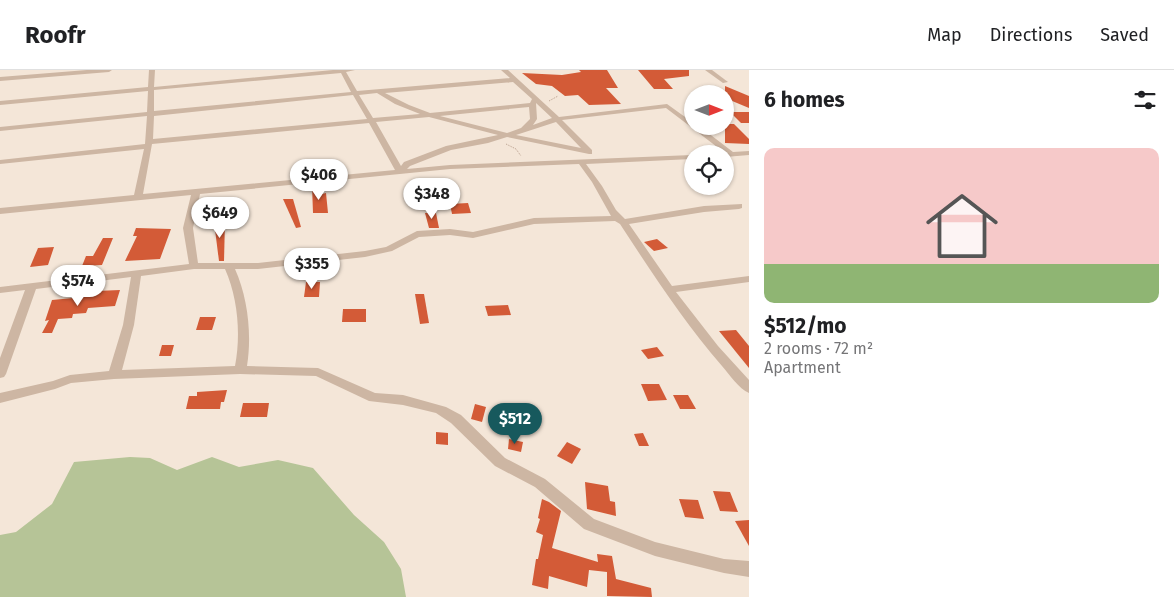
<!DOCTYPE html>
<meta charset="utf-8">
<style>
body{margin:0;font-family:"Fira Sans",sans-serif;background:#f6f6f6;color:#202124;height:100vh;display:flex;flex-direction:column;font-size:19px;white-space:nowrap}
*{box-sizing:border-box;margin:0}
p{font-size:16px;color:#757577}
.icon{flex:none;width:28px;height:28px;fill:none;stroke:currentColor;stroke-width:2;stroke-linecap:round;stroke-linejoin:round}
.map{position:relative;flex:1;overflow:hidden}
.panel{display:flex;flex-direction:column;background:#fff;width:425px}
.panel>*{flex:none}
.needle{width:32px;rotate:90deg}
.controls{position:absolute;left:684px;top:15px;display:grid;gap:10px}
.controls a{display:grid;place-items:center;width:50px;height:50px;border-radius:50%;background:#fff;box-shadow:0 1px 4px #0004;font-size:25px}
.price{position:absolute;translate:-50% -42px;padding:0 11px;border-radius:18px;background:#fff;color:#222;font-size:16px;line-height:32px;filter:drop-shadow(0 1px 2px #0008)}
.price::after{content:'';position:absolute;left:50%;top:30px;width:15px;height:11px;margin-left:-8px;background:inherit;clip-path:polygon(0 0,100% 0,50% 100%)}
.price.on{background:#17595d;color:#fff}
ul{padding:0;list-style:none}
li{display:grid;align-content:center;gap:10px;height:265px;padding:0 15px}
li+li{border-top:1px solid #e0e0e0}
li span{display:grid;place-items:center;height:155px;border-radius:10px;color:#555}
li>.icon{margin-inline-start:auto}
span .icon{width:90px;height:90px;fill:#fffc;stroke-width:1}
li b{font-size:21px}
h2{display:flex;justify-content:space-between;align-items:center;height:60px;padding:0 15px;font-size:21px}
header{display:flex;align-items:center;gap:30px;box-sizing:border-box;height:70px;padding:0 25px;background:#fff;border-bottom:1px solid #e0e0e0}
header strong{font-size:24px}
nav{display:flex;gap:28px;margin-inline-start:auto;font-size:18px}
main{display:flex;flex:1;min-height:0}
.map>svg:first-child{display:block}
</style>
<header>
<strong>Roofr</strong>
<nav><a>Map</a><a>Directions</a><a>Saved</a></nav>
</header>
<main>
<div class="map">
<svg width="749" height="527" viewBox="0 0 749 527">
<rect width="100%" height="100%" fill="#f4e6d8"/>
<path fill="#b6c497" d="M 130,387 L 150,388 L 177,400 L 212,387 L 239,397 L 278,390 L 313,398 L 354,445 L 384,472 L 401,499 L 406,527 L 0,527 L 0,465 L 16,462 L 52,434 L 74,392 Z"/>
<g fill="#d35b37">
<path d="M 579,0 L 607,0 L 618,18 L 606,18 L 621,34 L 589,35 L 578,25 L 565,26 L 552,16 L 536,14 L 522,3 L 562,5 L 581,2 Z"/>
<path d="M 638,0 L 689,0 L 689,6 L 664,9 L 673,19 L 654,19 Z"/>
<path d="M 725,16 L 749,26 L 749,38 L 725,28 Z"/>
<path d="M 730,42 L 749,42 L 749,53 L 741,53 Z"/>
<path d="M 725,54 L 734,54 L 749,69 L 749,74 L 725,73 Z"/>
<path d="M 320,115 L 322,124 L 326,123 L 328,143 L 313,143 L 312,116 Z"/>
<path d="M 283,129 L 293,129 L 301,157 L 296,158 Z"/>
<path d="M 468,133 L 471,143 L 452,144 L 450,134 Z"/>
<path d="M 425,143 L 436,143 L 439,158 L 429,158 Z"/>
<path d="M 225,151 L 224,191 L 219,191 L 214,152 Z"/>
<path d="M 136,158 L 171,159 L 160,189 L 125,191 L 137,166 L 133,166 Z"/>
<path d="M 103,168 L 113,168 L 102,195 L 82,196 L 86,186 L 93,186 Z"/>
<path d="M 657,169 L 668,178 L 654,181 L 644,172 Z"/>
<path d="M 54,177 L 48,195 L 30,197 L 38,178 Z"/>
<path d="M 306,212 L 320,212 L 319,227 L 304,227 Z"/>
<path d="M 120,220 L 115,236 L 88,238 L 86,243 L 73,244 L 72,248 L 58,249 L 52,263 L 42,263 L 49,250 L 45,251 L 52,230 L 94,226 L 96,221 Z"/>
<path d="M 415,224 L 424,224 L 429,253 L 420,254 Z"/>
<path d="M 508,235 L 511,245 L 488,246 L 485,236 Z"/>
<path d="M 343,239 L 366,239 L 366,252 L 342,252 Z"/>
<path d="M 200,247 L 216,247 L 212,260 L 196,260 Z"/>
<path d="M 736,260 L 749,276 L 749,298 L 719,261 Z"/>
<path d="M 162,275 L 174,275 L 171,286 L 159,286 Z"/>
<path d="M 657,277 L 664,286 L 648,289 L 641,280 Z"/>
<path d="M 641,314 L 659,314 L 667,330 L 648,331 Z"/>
<path d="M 227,320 L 224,332 L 221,332 L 220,339 L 186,339 L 189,326 L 197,326 L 197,322 Z"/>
<path d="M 673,325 L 688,325 L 696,339 L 680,339 Z"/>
<path d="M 243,333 L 269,333 L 267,347 L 240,347 Z"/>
<path d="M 475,334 L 486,337 L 482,352 L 471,349 Z"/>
<path d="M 436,362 L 448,363 L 448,375 L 436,374 Z"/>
<path d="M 643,363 L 649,376 L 639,376 L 634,364 Z"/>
<path d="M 509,369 L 523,372 L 521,382 L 508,379 Z"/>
<path d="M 567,372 L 581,379 L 572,394 L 557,386 Z"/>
<path d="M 585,412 L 608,416 L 610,431 L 615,432 L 616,446 L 587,439 Z"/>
<path d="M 713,421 L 730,422 L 738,442 L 720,441 Z"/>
<path d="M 542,429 L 549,432 L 561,441 L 552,478 L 598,492 L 597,484 L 612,486 L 616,509 L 651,518 L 652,527 L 607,526 L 607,502 L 589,500 L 587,517 L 549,506 L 548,519 L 532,515 L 536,489 L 538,489 L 543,465 L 536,462 L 540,449 L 538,448 Z"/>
<path d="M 679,429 L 698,430 L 704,449 L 685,447 Z"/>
<path d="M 749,450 L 749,476 L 735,451 Z"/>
</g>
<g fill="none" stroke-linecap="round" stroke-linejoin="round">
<g stroke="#b99f8d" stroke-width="1" stroke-dasharray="1 1" stroke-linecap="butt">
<path d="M 549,31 L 558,26"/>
<path d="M 506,74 L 516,79 L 521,86"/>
</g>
<g fill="#cdb6a3" fill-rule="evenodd">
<path d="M 87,0 L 112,0 L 109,2 L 0,11 L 0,7 Z"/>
<path d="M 149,0 L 155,0 L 154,17 L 333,0 L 355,0 L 346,2 L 357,21 L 510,8 L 501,0 L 508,0 L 559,47 L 667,34 L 692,52 L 692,56 L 699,56 L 733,82 L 749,81 L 749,85 L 725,87 L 725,84 L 722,84 L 725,83 L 666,38 L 562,50 L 592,80 L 592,84 L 589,84 L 507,67 L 488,73 L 451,80 L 410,96 L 407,99 L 450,95 L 692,85 L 692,89 L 586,94 L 602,116 L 616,140 L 625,149 L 704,136 L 742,134 L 742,138 L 739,139 L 704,142 L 629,154 L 672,216 L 749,206 L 749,212 L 676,222 L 718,276 L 749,310 L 749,323 C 739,319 729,304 722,296 C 684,252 652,203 620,154 L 615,151 L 534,154 L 473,168 L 450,165 L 419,167 L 392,181 L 365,187 L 258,199 L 235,199 C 248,228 252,265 247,296 L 318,298 L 375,323 L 403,325 L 446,337 L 461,345 L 505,388 L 545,409 L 594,449 L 655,472 L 724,489 L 749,491 L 749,507 L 724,503 L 655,486 L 584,459 L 535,417 L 495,396 L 451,353 L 436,343 L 403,335 L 369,331 L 316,306 L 240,304 L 114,309 L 71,313 L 55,319 L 0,333 L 0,323 L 53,311 L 70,305 L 109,301 L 123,255 L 131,207 L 36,219 L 6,304 L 4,307 L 0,308 L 0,288 L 25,220 L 0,223 L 0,217 L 189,194 L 183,158 L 191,125 L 0,144 L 0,138 L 134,125 L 144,79 L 0,94 L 0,90 L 145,74 L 147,46 L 0,61 L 0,57 L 147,42 L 148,21 L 0,35 L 0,31 L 148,17 ZM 341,3 L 351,22 L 154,41 L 154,20 ZM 513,12 L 532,29 L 530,33 L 430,43 L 409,35 L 385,23 ZM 377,23 L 395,34 L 420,44 L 373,48 L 359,25 ZM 353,25 L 367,49 L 153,69 L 154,46 ZM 536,33 L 552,48 L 533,55 L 537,49 ZM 529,37 L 530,49 L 521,58 L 507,63 L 440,46 ZM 429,47 L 498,65 L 446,76 L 404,92 L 401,96 L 376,52 ZM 556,52 L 581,78 L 516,65 ZM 369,53 L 395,100 L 143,124 L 152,74 ZM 579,94 L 592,112 L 611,146 L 534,148 L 473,162 L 450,159 L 417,161 L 386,177 L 365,181 L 258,193 L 198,193 L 193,158 L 200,124 L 450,99 ZM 194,199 L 225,199 C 238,228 241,265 235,296 L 122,300 L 134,255 L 141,206 Z"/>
<path d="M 705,0 L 712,0 L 728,12 L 723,13 Z"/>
</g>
</g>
</svg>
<div class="controls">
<a><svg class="needle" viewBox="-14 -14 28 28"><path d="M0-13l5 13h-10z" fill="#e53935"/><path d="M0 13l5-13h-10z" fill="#757577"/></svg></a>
<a><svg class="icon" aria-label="locate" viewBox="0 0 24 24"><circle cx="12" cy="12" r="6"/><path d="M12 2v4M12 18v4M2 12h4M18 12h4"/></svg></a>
</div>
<b class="price" style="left:319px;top:131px">$406</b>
<b class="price" style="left:432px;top:150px">$348</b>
<b class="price" style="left:220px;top:169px">$649</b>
<b class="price" style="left:312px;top:220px">$355</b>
<b class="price" style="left:78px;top:237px">$574</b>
<b class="price on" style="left:515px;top:375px">$512</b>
</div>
<section class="panel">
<h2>6 homes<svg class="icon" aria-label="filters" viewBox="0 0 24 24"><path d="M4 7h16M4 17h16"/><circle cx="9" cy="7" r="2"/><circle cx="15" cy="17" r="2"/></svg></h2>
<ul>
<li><span style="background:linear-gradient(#f6c9c9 75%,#8fb573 0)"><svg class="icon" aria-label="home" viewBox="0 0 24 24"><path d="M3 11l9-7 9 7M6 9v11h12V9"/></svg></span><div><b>$512/mo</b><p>2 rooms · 72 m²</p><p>Apartment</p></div></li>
</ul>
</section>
</main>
